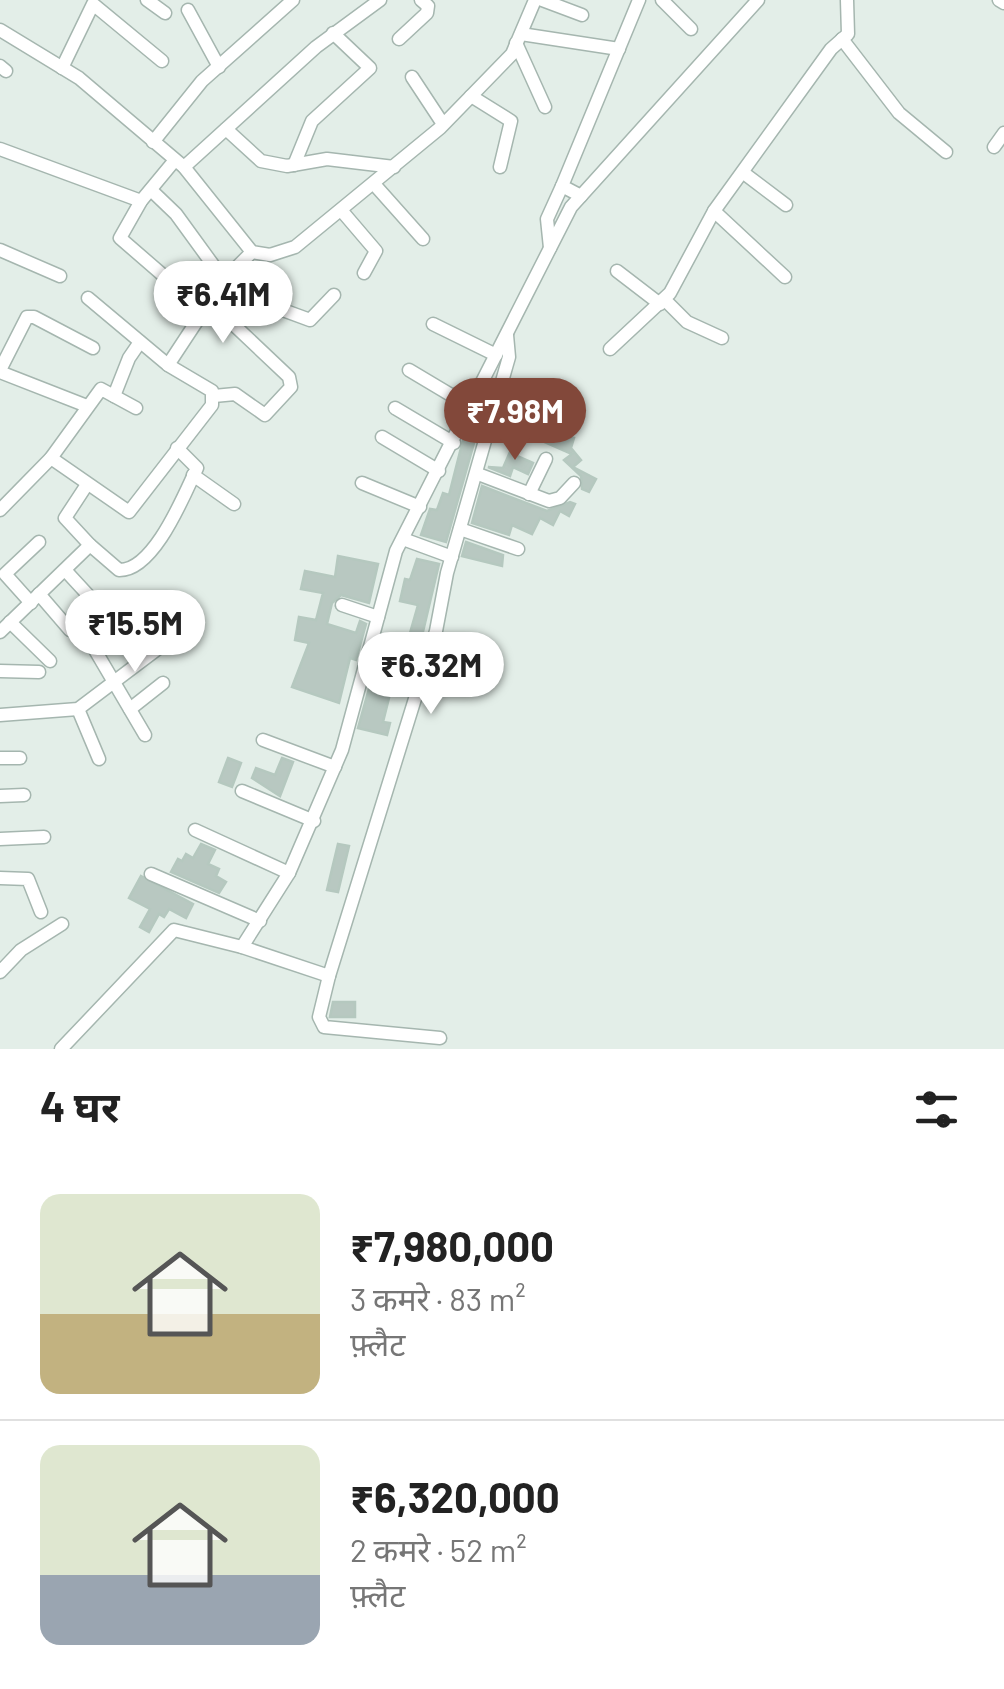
<!DOCTYPE html>
<html lang="hi">
<meta charset="utf-8">
<style>
body{margin:0;font-family:Barlow,"Noto Sans Devanagari",sans-serif;background:#f2f2f2;color:#222;height:100vh;display:flex;flex-direction:column;font-size:38px;white-space:nowrap}
*{box-sizing:border-box;margin:0}
p{font-size:32px;color:#767676}
.icon{flex:none;width:55px;height:55px;fill:none;stroke:currentColor;stroke-width:2;stroke-linecap:round;stroke-linejoin:round}
.map{position:relative;height:1049px;overflow:hidden}
.details{display:flex;flex-direction:column;background:#fff;flex:1}
.details>*{flex:none}
.price{position:absolute;translate:-50% -85px;padding:0 22px;border-radius:35px;background:#fff;color:#222;font-size:32px;line-height:65px;filter:drop-shadow(0 2px 5px #0008)}
.price::after{content:'';position:absolute;left:50%;top:60px;width:30px;height:22px;margin-left:-15px;background:inherit;clip-path:polygon(0 0,100% 0,50% 100%)}
.price.selected{background:#82483a;color:#fff}
ul{padding:0;list-style:none}
li{display:flex;align-items:center;gap:30px;height:250px;padding:0 40px}
li+li{border-top:2px solid #e0e0e0}
li span{display:grid;place-items:center;flex:none;width:280px;height:200px;border-radius:20px;color:#555}
li>.icon{margin-inline-start:auto}
span .icon{width:120px;height:120px;fill:#fffc;stroke-width:1}
li b{font-size:42px}
h2{display:flex;justify-content:space-between;align-items:center;height:120px;padding:0 40px;font-size:42px}
.map>svg:first-child{display:block}
</style>
<div class="map">
<svg width="1004" height="1049" viewBox="0 0 1004 1049">
<rect width="100%" height="100%" fill="#e3eee8"/>
<g fill="#b8c8c1" stroke="#b5c8bf" stroke-width="2.5">
<path d="M 513,381 L 523,385 L 515,414 L 533,417 L 531,431 L 500,426 Z"/>
<path d="M 489,390 L 446,542 L 421,535 L 430,509 L 437,510 L 443,493 L 449,495 L 463,440 Z"/>
<path d="M 543,431 L 574,438 L 571,448 L 581,460 L 573,467 L 596,479 L 589,492 L 582,489 L 581,476 L 564,460 L 572,454 L 540,440 Z"/>
<path d="M 513,445 L 520,448 L 517,456 L 533,463 L 528,474 L 513,467 L 510,476 L 488,467 L 503,468 Z"/>
<path d="M 482,486 L 547,511 L 570,502 L 575,504 L 569,516 L 560,511 L 553,525 L 540,518 L 532,534 L 512,525 L 509,535 L 472,523 Z"/>
<path d="M 466,542 L 503,555 L 502,566 L 462,556 Z"/>
<path d="M 338,556 L 378,564 L 369,603 L 341,595 L 332,603 L 327,624 L 356,633 L 360,621 L 366,624 L 356,660 L 350,658 L 339,703 L 292,687 L 309,643 L 295,640 L 299,617 L 316,620 L 323,593 L 301,589 L 305,571 L 335,577 Z"/>
<path d="M 417,559 L 439,564 L 417,657 L 404,654 L 418,605 L 400,601 L 405,579 L 410,580 Z"/>
<path d="M 370,685 L 391,690 L 383,722 L 390,723 L 387,735 L 358,728 Z"/>
<path d="M 228,758 L 241,763 L 232,787 L 219,782 Z"/>
<path d="M 282,758 L 293,762 L 280,796 L 252,778 L 256,768 L 275,775 Z"/>
<path d="M 201,844 L 215,850 L 208,864 L 219,869 L 216,876 L 226,882 L 219,893 L 171,872 L 178,859 L 182,861 L 186,854 L 193,858 Z"/>
<path d="M 338,844 L 349,846 L 338,892 L 327,890 Z"/>
<path d="M 141,876 L 193,904 L 186,918 L 169,909 L 164,917 L 159,914 L 149,932 L 140,927 L 150,909 L 129,898 Z"/>
<path d="M 333,1002 L 355,1002 L 355,1017 L 330,1017 Z"/>
</g>
<g fill="none" stroke-linecap="round" stroke-linejoin="round">
<g stroke="#a5b6af" stroke-width="15">
<g id="minor">
<path d="M 147,0 L 165,13"/>
<path d="M 542,0 L 582,15"/>
<path d="M 662,0 L 691,29"/>
<path d="M 999,0 L 1004,3"/>
<path d="M 188,10 L 219,67"/>
<path d="M 0,30 L 79,78 L 184,167 L 252,252 L 270,255 L 295,247 L 440,128 L 512,54 L 535,0"/>
<path d="M 521,34 L 619,49"/>
<path d="M 399,39 L 427,13 L 428,6 L 421,0"/>
<path d="M 842,39 L 899,113 L 946,152"/>
<path d="M 516,43 L 545,107"/>
<path d="M 0,66 L 6,71"/>
<path d="M 62,68 L 93,4 L 162,61"/>
<path d="M 412,77 L 443,124"/>
<path d="M 471,96 L 511,121 L 500,167"/>
<path d="M 226,129 L 261,161 L 287,166 L 327,159 L 394,167"/>
<path d="M 153,142 L 202,81 L 293,0"/>
<path d="M 994,147 L 1004,133"/>
<path d="M 0,149 L 141,201"/>
<path d="M 175,160 L 141,201 L 120,238 L 202,309"/>
<path d="M 294,165 L 312,121 L 370,68 L 333,33"/>
<path d="M 184,167 L 316,47 L 380,0"/>
<path d="M 745,174 L 786,205"/>
<path d="M 374,184 L 423,239"/>
<path d="M 581,196 L 562,186 L 639,0"/>
<path d="M 341,210 L 376,251 L 364,273"/>
<path d="M 714,211 L 785,277"/>
<path d="M 550,248 L 547,219 L 562,186"/>
<path d="M 0,250 L 60,276"/>
<path d="M 252,252 L 224,280 L 250,298 L 310,320 L 334,295"/>
<path d="M 617,271 L 660,304"/>
<path d="M 88,298 L 168,365"/>
<path d="M 665,300 L 687,322 L 722,338"/>
<path d="M 433,324 L 496,355"/>
<path d="M 610,349 L 670,293 L 714,211 L 831,49 L 848,34 L 847,0"/>
<path d="M 0,370 L 27,317 L 34,317 L 93,348"/>
<path d="M 409,370 L 471,407"/>
<path d="M 0,372 L 87,406"/>
<path d="M 114,396 L 129,358 L 140,342"/>
<path d="M 214,396 L 235,394 L 265,415 L 291,387 L 289,377 L 234,325 L 250,298"/>
<path d="M 395,408 L 454,443"/>
<path d="M 382,437 L 439,471"/>
<path d="M 51,458 L 129,512 L 212,405 L 212,391 L 168,365 L 224,280 L 176,214 L 151,190"/>
<path d="M 478,474 L 549,501 L 560,498 L 574,483"/>
<path d="M 193,475 L 234,504"/>
<path d="M 362,483 L 420,507"/>
<path d="M 86,486 L 65,518 L 90,545"/>
<path d="M 529,494 L 546,459"/>
<path d="M 0,510 L 51,458 L 101,389 L 136,408"/>
<path d="M 460,529 L 518,549"/>
<path d="M 403,539 L 452,557"/>
<path d="M 65,570 L 100,608"/>
<path d="M 39,594 L 70,630"/>
<path d="M 31,603 L 5,574 L 39,542"/>
<path d="M 342,605 L 378,617"/>
<path d="M 10,622 L 50,661"/>
<path d="M 0,632 L 90,545 L 119,570 C 154,571 184,495 197,468 L 177,448"/>
<path d="M 88,638 L 145,735"/>
<path d="M 0,671 L 39,672"/>
<path d="M 78,709 L 99,759"/>
<path d="M 130,709 L 163,683"/>
<path d="M 0,715 L 78,709 L 176,635"/>
<path d="M 263,740 L 335,767"/>
<path d="M 0,758 L 20,758"/>
<path d="M 242,791 L 314,821"/>
<path d="M 0,796 L 24,795"/>
<path d="M 195,830 L 289,873"/>
<path d="M 0,839 L 44,837"/>
<path d="M 151,874 L 260,921"/>
<path d="M 0,878 L 28,879 L 41,912"/>
<path d="M 242,947 L 329,976 L 436,631 L 447,573 L 509,357 L 507,335"/>
<path d="M 0,972 L 21,950 L 62,924"/>
<path d="M 329,976 L 319,1017 L 324,1027 L 440,1038"/>
<path d="M 61,1049 L 174,930 L 242,947 L 289,873 L 342,750 L 396,551 L 571,207 L 758,0"/>
</g>
</g>
<use href="#minor" stroke="#fff" stroke-width="12"/>
</g>
</svg>
<b class="price" style="left:223px;top:346px">₹6.41M</b>
<b class="price selected" style="left:515px;top:463px">₹7.98M</b>
<b class="price" style="left:135px;top:675px">₹15.5M</b>
<b class="price" style="left:431px;top:717px">₹6.32M</b>
</div>
<section class="details">
<h2>4 घर<svg class="icon" aria-label="filters" viewBox="0 0 24 24"><path d="M4 7h16M4 17h16"/><circle cx="9" cy="7" r="2"/><circle cx="15" cy="17" r="2"/></svg></h2>
<ul>
<li><span style="background:linear-gradient(#dfe7d0 60%,#c2b280 0)"><svg class="icon" aria-label="home" viewBox="0 0 24 24"><path d="M3 11l9-7 9 7M6 9v11h12V9"/></svg></span><div><b>₹7,980,000</b><p>3 कमरे · 83 m²</p><p>फ़्लैट</p></div></li>
<li><span style="background:linear-gradient(#dfe7d0 65%,#9aa5b1 0)"><svg class="icon" aria-label="home" viewBox="0 0 24 24"><path d="M3 11l9-7 9 7M6 9v11h12V9"/></svg></span><div><b>₹6,320,000</b><p>2 कमरे · 52 m²</p><p>फ़्लैट</p></div></li>
</ul>
</section>
